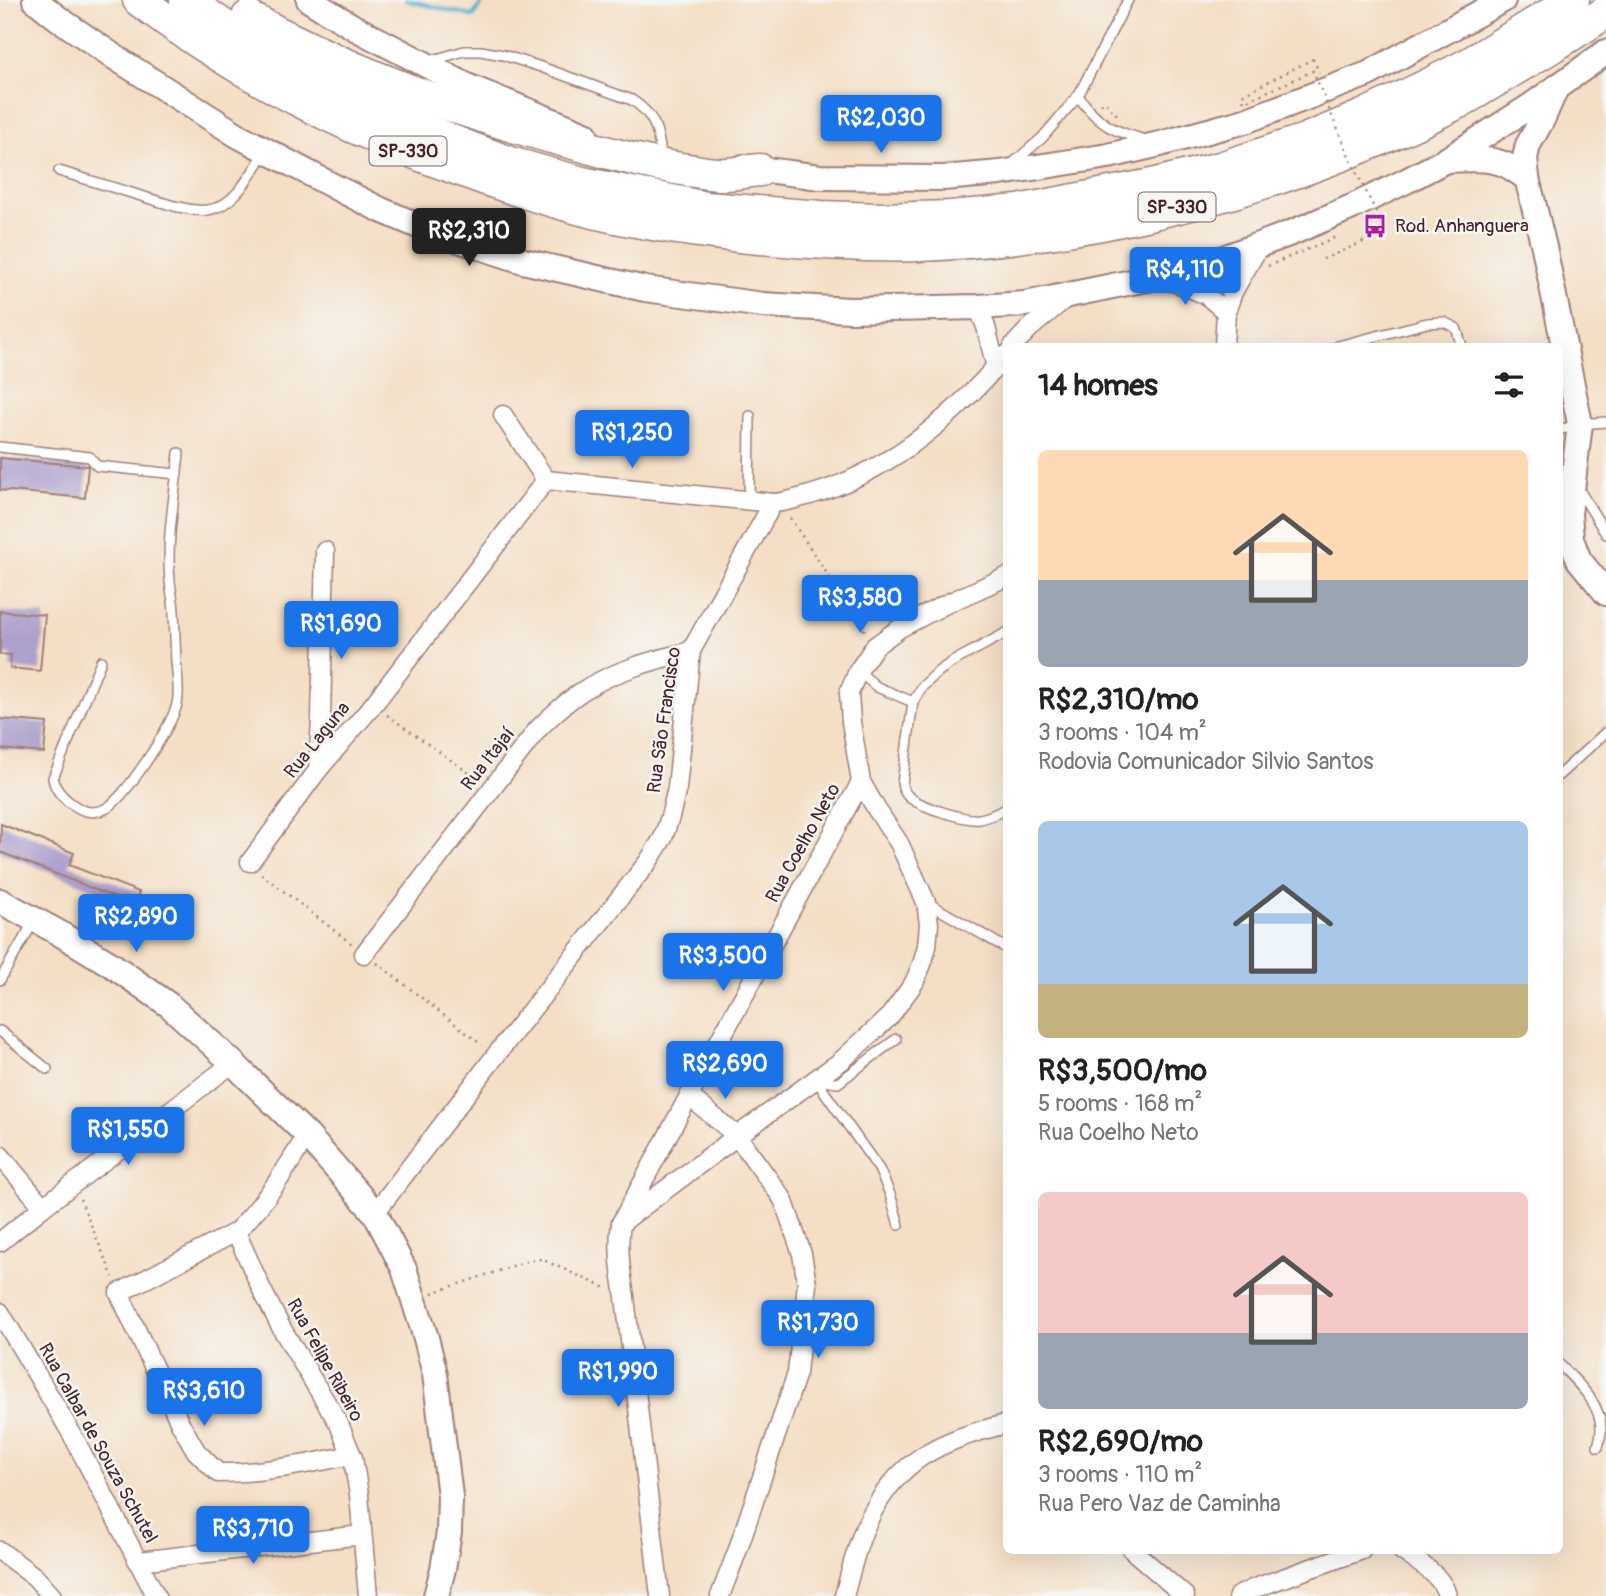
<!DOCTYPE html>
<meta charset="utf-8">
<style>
body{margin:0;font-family:Pangolin,sans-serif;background:#f2f2f2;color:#222;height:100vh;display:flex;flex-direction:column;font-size:26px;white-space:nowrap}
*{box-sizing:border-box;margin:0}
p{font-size:23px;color:#767676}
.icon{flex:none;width:38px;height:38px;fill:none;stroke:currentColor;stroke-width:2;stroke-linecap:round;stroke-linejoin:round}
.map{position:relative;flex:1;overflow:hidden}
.panel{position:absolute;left:1003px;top:343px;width:560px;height:1211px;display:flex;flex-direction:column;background:#fff;border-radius:10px;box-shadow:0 7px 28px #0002}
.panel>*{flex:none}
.price{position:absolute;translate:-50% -60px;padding:0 16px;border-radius:7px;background:#1a73e8;color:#fff;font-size:23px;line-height:46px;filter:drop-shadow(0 2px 4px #0008)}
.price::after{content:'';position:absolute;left:50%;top:42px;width:21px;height:16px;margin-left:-10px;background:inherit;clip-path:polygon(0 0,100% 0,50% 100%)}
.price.selected{background:#222;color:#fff}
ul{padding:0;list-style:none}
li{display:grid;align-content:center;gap:14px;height:371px;padding:0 35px}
li span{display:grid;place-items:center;height:217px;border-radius:10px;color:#555}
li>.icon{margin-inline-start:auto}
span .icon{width:126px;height:126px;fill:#fffc;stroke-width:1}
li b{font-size:30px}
h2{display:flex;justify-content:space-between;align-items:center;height:84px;padding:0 35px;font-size:30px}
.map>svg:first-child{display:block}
</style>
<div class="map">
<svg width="1606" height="1596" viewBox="0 0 1606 1596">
<rect width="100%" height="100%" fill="#f6f6f2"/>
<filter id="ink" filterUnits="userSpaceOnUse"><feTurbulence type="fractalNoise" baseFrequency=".0143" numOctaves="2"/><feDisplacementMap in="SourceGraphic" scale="14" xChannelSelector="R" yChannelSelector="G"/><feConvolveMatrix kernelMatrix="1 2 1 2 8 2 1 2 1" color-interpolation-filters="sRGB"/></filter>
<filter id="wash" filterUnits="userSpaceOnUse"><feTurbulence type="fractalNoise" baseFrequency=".00686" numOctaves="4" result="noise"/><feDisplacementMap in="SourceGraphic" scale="28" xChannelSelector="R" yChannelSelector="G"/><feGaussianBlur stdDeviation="1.57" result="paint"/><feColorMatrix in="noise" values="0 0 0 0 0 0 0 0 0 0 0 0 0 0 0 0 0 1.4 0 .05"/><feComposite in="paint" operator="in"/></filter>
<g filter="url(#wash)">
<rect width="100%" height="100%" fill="#f4dec5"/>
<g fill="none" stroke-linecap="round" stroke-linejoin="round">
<path stroke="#4cb0cb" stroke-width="4.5" d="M 406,0 L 473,16 L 484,0"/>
</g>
<g id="blocks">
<g fill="#aea0cc">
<path d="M 0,458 L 88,466 L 85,498 L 0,490 Z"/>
<path d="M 0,611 L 45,615 L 40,671 L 10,668 L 11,655 L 0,654 Z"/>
<path d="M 0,719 L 47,723 L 44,753 L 0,749 Z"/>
<path d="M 1,824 L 74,853 L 69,865 L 139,892 L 134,905 L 0,852 Z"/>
</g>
</g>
</g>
<g filter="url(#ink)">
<use href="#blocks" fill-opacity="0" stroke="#9f7e78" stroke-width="2"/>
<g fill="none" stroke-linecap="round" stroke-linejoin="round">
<g stroke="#9f7e78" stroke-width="12">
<g id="lane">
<path d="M 430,61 L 464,51 L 481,51 L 503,55 L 541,67 L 632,100 C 655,115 658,130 661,155"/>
<path d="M 1078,96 C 1100,125 1110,130 1145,140"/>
<path d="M 1012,164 L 1042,138 L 1078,96 L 1128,0"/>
<path d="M 59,171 L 174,206 C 185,208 196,212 208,210 C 236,206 251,173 266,151"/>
<path d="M 1338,346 L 1427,323 L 1444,322 L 1456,328 L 1462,346"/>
<path d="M 1559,430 L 1580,424 L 1606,422"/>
<path d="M 0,447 L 90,457 L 97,466 L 177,474"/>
<path d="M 1578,488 L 1606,534"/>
<path d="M 749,501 L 750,416"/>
<path d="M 1006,633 L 954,661 L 939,671 L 922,687 L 913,702 L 902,784 C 903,789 905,794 910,798 C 923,807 965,821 980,819 C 989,817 998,813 1006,809"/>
<path d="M 101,661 L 53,778 C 55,791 64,799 75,806 C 84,812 95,814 105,809 C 124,800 172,726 177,704 C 180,691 177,675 176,661 C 175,645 175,629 174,613 C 174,603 171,592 170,581 C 166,539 175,495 179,453"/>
<path d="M 858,671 L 877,687 L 913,702"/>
<path d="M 1559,775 L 1606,732"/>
<path d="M 928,903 L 1006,948"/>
<path d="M 0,980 L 34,921"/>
<path d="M 0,1031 L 47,1069"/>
<path d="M 816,1080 L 879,1169 L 890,1194 L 899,1225"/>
<path d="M 818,1080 L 838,1083 L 896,1039"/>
<path d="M 1559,1364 C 1576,1381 1602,1404 1601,1430 C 1601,1436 1599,1442 1598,1447"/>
</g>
</g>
<g stroke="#9f7e78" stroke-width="21">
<g id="street">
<path d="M 1156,277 L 1185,286 L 1206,295 L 1226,312"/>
<path d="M 978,307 L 986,327 L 996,368"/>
<path d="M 1013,346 L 1029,329 L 1067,297"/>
<path d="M 1224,346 L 1226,312 L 1233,292 L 1261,243"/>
<path d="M 503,415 L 546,480 L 773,503"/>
<path d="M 318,770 L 321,719 L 325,551"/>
<path d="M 250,862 L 318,770 L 373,705 L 546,480"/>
<path d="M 364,954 L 538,729 C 552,715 567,701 584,690 C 616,670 654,660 691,651"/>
<path d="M 689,1096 L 737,1136 L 783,1199 L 802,1254 L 807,1284 L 797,1373 L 737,1552 L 720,1596"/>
<path d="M 307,1135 C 286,1170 265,1203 236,1232 L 119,1293 L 180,1423 L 196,1451 L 218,1473 C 263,1473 308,1464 352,1455"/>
<path d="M 0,1155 L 43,1207"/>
<path d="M 375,1213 L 496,1055 L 648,862 L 663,838 L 670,817 L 677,788 L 691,651 L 773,503 C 785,503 798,498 810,495 C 889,472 954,417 1006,355"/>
<path d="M 621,1223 L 737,1136 L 841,1061 L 890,1016 L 914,983 L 922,964 L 927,946 L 929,924 L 926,902 L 899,843 L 877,810 L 861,782 L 851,722 L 849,693 L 858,671 L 875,646 L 900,628 L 946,604 L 1006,577"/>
<path d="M 236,1232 L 262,1290 L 282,1329 L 339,1424 L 353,1458 L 359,1495 L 368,1596"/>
<path d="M 0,1242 L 43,1207 L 233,1063"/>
<path d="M 0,1312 L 73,1436 L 156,1596"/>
<path d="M 1132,1550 L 1185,1596"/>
<path d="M 1401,1550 C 1417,1562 1443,1575 1447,1596"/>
<path d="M 0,1551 L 35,1577 L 52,1596"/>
<path d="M 139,1561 L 362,1535"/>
<path d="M 660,1596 L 625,1297 C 621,1272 617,1249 621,1223 L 689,1096 L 861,782"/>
<path d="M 844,1596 C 851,1572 856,1546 867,1523 C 897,1459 941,1440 1006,1424"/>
<path d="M 1238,1596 L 1255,1588 L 1362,1550"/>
</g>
</g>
<g stroke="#9f7e78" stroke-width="28">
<g id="secondary">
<path d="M 35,0 L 59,19 L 116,58 L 239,136 L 335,187 L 381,210 L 428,230 L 523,261 L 645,289 L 763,305 L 850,310 L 978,307 L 1025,304 L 1156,277 L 1207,264 L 1291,233 L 1352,207 L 1406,181 L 1446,160 L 1532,105 L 1606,52"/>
<path d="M 309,0 L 355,28 L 467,86 L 585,134"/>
<path d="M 1556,88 L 1543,118 L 1528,145 L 1525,158 L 1527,178 L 1544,247 L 1580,424 L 1569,514 L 1571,539 L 1579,560 L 1606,593"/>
<path d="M 1446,160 C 1465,160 1490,156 1508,166 C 1514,169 1520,174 1527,178"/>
<path d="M 743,167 L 820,177 L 943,178 L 1000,173 L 1108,156 L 1160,144 L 1245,121 L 1368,74 L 1503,0"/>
<path d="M 0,901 L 54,930 L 112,965 L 169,1005 L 233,1063 L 307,1135 L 375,1213 L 404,1269 L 426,1338 L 435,1374 L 450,1496 L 449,1532 L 443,1569 L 436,1596"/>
</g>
</g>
<g stroke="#9f7e78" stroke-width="35">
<g id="highway">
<path d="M 139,0 C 233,71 339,126 450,166 C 492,182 534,196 578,208 C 630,222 686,230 740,236 C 800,242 861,247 921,245 C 1104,237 1288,188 1451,106 C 1470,97 1488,85 1506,74 C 1540,54 1573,34 1606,12"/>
<path d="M 186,0 L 228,29 L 336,89 L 454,142 L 510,163 L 582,183 L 706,208 L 821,217 L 880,219 L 950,217 L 1018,211 L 1152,185 L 1220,168 L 1305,140 L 1363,116 L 1424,87 L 1469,64 L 1573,0"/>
<path d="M 248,17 C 352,73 460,113 573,143 C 611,154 648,164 687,170 C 697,171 708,174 718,174 C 732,175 747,171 760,170"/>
</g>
</g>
<g stroke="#9f7e78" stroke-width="2.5" stroke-dasharray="2 5" stroke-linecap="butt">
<path d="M 1313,59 L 1319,72"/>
<path d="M 1101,104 L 1104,101 L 1118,116"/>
<path d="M 1268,266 L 1336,237"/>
<path d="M 790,518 L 866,632"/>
<path d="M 387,715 L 479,780"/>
<path d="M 261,874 L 352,944"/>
<path d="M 377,963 L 482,1045"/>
<path d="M 80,1199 L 113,1277"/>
<path d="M 432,1293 L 528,1261 L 541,1259 L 606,1288"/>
</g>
<use href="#lane" stroke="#fff" stroke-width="9"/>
<use href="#street" stroke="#fff" stroke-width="18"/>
<use href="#secondary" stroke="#fff" stroke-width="24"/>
<use href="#highway" stroke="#fff" stroke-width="32"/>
<path stroke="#9f7e78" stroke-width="2.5" stroke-dasharray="2 5" stroke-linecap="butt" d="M 1313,59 L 1242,95 L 1244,102 L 1313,71 L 1351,161 L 1386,232 L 1321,260"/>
</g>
</g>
<defs>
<g id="bus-bare" transform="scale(1.89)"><path d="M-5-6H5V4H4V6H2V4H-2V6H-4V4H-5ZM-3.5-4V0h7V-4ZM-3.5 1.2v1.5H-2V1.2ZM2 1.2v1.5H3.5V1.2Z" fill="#b5179e" stroke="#f6f6f2" stroke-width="2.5" paint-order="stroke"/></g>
</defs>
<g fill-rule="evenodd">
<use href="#bus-bare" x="1375" y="226"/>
</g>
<g text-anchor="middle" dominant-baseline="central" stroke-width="5" stroke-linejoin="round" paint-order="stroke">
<g fill="#f6f6f2" stroke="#7e6067" stroke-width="2">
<rect x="369.5" y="136.5" width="77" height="29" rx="5"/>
<rect x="1138.5" y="192.5" width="77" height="29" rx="5"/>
</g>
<g font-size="18" font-weight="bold" fill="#4a1f2b">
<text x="408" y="151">SP-330</text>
<text x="1177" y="207">SP-330</text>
</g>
<g font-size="19" fill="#4a1f2b" stroke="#f6f6f2" text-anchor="start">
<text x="1395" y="226">Rod. Anhanguera</text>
</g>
<g font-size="19" fill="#4a1f2b" stroke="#f6f6f2">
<text transform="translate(664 720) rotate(-82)">Rua São Francisco</text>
<text transform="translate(317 740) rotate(-51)">Rua Laguna</text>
<text transform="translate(488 759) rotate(-52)">Rua Itajaí</text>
<text transform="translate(803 843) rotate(-61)">Rua Coelho Neto</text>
<text transform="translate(325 1360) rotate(61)">Rua Felipe Ribeiro</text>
<text transform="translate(98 1443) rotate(61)">Rua Calbar de Souza Schutel</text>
</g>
</g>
</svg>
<b class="price" style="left:881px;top:155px">R$2,030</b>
<b class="price selected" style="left:469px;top:268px">R$2,310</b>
<b class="price" style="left:1185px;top:307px">R$4,110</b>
<b class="price" style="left:632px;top:470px">R$1,250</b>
<b class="price" style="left:860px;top:635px">R$3,580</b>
<b class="price" style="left:341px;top:661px">R$1,690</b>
<b class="price" style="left:136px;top:954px">R$2,890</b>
<b class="price" style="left:723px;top:993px">R$3,500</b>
<b class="price" style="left:725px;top:1101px">R$2,690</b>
<b class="price" style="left:128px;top:1167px">R$1,550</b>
<b class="price" style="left:818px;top:1360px">R$1,730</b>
<b class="price" style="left:618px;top:1409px">R$1,990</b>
<b class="price" style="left:204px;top:1428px">R$3,610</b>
<b class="price" style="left:253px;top:1566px">R$3,710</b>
<section class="panel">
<h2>14 homes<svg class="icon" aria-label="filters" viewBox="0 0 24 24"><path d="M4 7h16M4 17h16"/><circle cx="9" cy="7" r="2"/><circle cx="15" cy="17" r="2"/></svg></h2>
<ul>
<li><span style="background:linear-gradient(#ffd9b3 60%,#9aa5b1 0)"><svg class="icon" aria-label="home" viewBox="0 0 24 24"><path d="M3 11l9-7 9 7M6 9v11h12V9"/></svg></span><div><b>R$2,310/mo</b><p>3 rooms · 104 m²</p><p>Rodovia Comunicador Silvio Santos</p></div></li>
<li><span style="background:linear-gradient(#a9c7e8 75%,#c2b280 0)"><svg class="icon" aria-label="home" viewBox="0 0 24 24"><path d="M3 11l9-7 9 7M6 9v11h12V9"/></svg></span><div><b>R$3,500/mo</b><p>5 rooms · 168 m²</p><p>Rua Coelho Neto</p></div></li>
<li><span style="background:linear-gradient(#f6c9c9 65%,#9aa5b1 0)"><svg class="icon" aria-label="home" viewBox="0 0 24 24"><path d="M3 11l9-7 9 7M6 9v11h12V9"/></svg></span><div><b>R$2,690/mo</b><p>3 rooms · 110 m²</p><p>Rua Pero Vaz de Caminha</p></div></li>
</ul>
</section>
</div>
